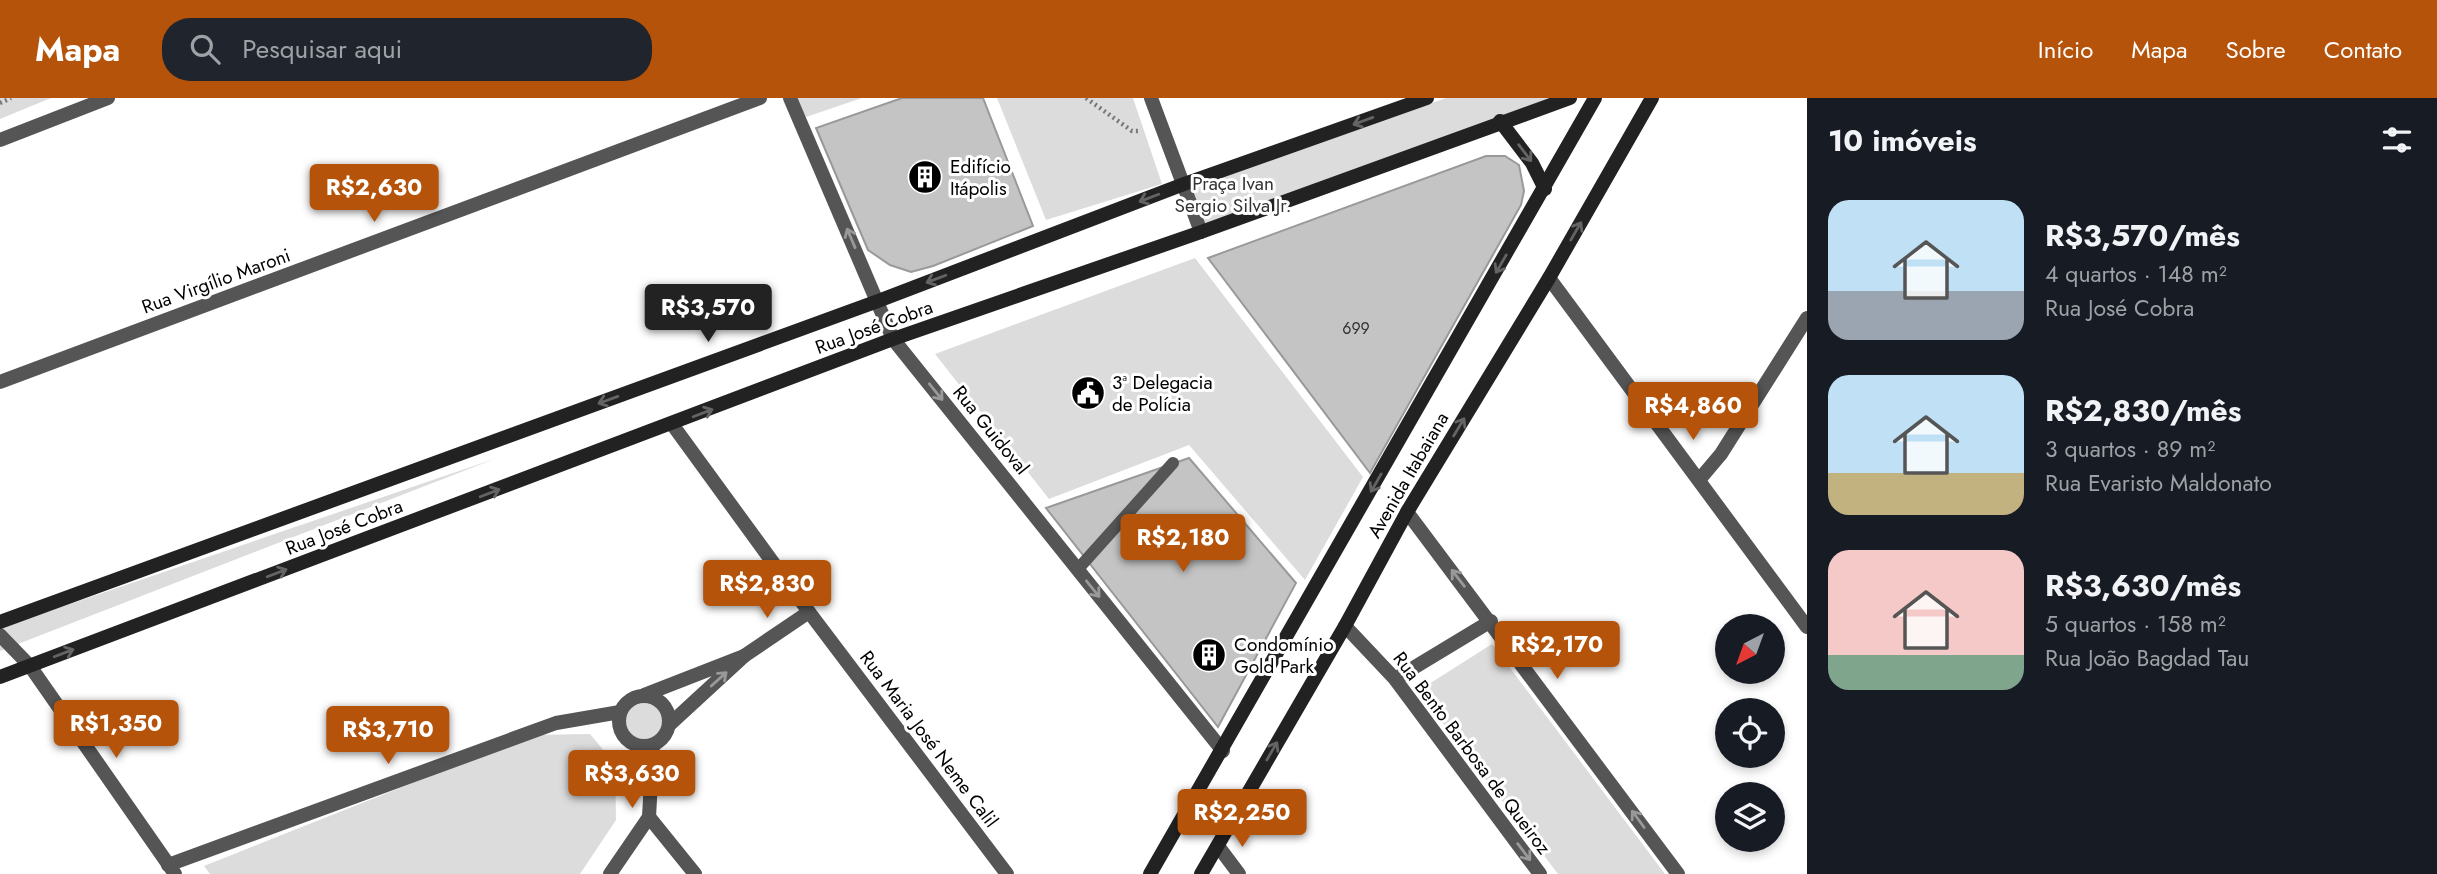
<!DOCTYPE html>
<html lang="pt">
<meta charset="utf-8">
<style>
body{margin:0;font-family:Jost,sans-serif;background:#20242c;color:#f1f3f6;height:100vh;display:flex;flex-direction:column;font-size:26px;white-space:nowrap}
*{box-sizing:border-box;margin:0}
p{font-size:23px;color:#9ea1a6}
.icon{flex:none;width:38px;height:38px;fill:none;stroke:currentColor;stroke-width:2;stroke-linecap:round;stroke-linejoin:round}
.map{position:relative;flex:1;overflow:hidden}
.details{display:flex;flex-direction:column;background:#171b24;width:630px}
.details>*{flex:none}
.needle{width:46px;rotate:221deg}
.controls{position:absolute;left:1715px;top:516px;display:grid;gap:14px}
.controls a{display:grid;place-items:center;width:70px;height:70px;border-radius:50%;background:#171b24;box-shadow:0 4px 10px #0003;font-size:35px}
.price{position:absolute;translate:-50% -60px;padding:0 16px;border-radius:7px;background:#b45309;color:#fff;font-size:23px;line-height:46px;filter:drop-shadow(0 2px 4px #0008)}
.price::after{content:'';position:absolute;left:50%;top:42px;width:21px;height:16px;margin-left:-10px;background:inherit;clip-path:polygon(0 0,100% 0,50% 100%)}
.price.on{background:#222;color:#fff}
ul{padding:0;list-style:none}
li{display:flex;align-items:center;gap:21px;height:175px;padding:0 21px}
li span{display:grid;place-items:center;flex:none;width:196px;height:140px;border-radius:21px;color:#555}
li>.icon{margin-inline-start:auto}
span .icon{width:84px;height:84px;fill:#fffc;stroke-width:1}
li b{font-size:30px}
h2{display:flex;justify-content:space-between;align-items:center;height:84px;padding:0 21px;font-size:30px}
header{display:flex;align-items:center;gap:42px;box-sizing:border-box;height:98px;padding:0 35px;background:#b45309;color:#fff}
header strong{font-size:33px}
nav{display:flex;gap:38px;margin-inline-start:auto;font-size:24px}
.search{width:490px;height:63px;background:#20242c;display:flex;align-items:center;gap:18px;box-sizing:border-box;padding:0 24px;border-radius:28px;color:#9ea1a6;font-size:26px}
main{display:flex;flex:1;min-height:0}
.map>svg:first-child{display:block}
</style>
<header>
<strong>Mapa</strong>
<div class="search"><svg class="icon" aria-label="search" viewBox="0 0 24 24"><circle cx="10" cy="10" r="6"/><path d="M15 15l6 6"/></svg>Pesquisar aqui</div>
<nav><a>Início</a><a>Mapa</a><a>Sobre</a><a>Contato</a></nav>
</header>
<main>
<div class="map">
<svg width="1807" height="776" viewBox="0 0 1807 776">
<rect width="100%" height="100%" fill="#fff"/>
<g fill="#dcdcdc">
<path d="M 0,0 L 51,0 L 0,21 Z"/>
<path d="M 796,0 L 862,0 L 806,19 Z"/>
<path d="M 997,0 L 1133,0 L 1162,86 L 1046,122 Z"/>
<path d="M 1446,0 L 1554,0 L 1206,127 L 1192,89 Z"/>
<path d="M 1195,160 L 1363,379 L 1305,482 L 1189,347 L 1049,401 L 935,256 Z"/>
<path d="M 497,360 L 0,553 L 0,530 Z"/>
<path d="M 1492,546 L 1665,776 L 1558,776 L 1418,593 Z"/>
<circle cx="643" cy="623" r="20"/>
<path d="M 590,636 L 615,666 L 616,722 L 580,776 L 210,776 L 204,768 L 533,637 Z"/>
</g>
<g fill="#c4c4c4" stroke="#999" stroke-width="2">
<path d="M 902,0 L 983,0 L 1033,128 L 933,168 L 911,174 L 890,167 L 868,152 L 816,30 Z"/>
<path d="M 1486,58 L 1505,58 L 1519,67 L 1524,93 L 1521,107 L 1370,375 L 1208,160 Z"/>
<path d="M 1189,360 L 1296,485 L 1218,629 L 1046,410 Z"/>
</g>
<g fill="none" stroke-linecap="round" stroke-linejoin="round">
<g stroke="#777" stroke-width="4.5" stroke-dasharray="2 3.5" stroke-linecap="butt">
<path d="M 1086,0 L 1132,33 L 1141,33"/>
<path d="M 0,5 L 11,0"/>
</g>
<path stroke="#555" stroke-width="12" d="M 1078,471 L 1173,365"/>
<g stroke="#555" stroke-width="14">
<path d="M 790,0 L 893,241 L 1223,653"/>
<path d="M 1151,0 L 1201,134"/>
<path d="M 0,42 L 108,0"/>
<path d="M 1549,180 L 1807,529"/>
<path d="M 0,284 L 760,0"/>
<path d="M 672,326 L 809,514 L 1007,776"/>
<path d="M 1699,382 L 1721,356 L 1807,220"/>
<path d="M 1407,414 L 1678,776"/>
<path d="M 1345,528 L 1395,581 L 1540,776"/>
<path d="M 0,537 L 30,568 L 175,776"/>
<path d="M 744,558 L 809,514"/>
<path d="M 1395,581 L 1491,523"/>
<path d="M 644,597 L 744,558 L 669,627"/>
<circle cx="644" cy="623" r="25"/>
<path d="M 649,719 L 695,776"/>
<path d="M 1218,748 L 1239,776"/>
<path d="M 168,767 L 556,625 L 620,614"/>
<path d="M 610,776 L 649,719 L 653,647"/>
</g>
<g stroke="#222" stroke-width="14">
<path d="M 1500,23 L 1532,65 L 1545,91"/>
<path d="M 0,524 L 878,203 L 1184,86 L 1427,0"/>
<path d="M 0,579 L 893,241 L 1201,134 L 1570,0"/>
<path d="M 1150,776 L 1595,0"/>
<path d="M 1201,776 L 1345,528 L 1407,414 L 1549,180 L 1652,0"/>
</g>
</g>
<defs><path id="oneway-shaft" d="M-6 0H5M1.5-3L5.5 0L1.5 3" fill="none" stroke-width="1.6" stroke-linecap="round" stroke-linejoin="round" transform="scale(1.75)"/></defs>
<g stroke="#646464">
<use href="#oneway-shaft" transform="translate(1363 23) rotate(160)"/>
<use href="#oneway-shaft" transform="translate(1525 55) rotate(53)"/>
<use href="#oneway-shaft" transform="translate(1149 100) rotate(159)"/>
<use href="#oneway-shaft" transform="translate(1576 133) rotate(-60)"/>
<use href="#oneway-shaft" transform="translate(1501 166) rotate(120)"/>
<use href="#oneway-shaft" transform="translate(936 181) rotate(159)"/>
<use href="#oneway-shaft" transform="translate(608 302) rotate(160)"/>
<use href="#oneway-shaft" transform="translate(703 315) rotate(-21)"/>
<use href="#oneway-shaft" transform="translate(1459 329) rotate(-59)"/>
<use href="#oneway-shaft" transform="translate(1376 385) rotate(120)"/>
<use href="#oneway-shaft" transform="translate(490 395) rotate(-21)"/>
<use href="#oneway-shaft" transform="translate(277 475) rotate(-21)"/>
<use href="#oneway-shaft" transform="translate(64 555) rotate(-21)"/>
<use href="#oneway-shaft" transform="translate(1272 653) rotate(-60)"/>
</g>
<g stroke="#999">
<use href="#oneway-shaft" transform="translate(851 140) rotate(-113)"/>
<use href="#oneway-shaft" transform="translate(936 294) rotate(51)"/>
<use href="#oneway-shaft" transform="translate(1458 480) rotate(-128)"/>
<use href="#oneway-shaft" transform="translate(1093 491) rotate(51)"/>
<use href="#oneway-shaft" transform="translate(719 581) rotate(-42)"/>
<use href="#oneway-shaft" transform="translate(1638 721) rotate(-126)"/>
<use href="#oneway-shaft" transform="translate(1524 754) rotate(53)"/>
</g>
<defs>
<g id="building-disc" transform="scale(1.75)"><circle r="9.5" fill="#000" stroke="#fff"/><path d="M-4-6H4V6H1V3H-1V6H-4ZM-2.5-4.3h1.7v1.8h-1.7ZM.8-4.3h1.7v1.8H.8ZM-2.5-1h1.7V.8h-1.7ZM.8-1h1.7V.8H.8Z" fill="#fff"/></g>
<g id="civic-disc" transform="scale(1.75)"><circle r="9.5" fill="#000" stroke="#fff"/><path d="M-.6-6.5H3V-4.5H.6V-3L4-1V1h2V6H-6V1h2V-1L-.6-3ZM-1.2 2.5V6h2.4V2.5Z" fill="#fff"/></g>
</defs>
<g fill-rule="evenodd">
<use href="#building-disc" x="925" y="79"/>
<use href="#civic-disc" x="1088" y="295"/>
<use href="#building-disc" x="1209" y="557"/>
</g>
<g text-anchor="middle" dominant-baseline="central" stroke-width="6" stroke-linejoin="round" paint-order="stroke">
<g font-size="16" fill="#313131">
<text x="1356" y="230">699</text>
</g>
<g font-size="19" fill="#000" stroke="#fff" text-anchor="start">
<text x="950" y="68">Edifício<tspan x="950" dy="22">Itápolis</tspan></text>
<text x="1112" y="284">3ª Delegacia<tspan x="1112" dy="22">de Polícia</tspan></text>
<text x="1234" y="546">Condomínio<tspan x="1234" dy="22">Gold Park</tspan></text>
</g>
<g font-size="19" fill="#333" stroke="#fff">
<text x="1233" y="85">Praça Ivan<tspan x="1233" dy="22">Sergio Silva Jr.</tspan></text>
</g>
<g font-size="19" fill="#000" stroke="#fff">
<text transform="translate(216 183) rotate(-20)">Rua Virgílio Maroni</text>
<text transform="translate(874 229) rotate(-20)">Rua José Cobra</text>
<text transform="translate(991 332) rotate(51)">Rua Guidoval</text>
<text transform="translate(1408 377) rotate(-60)">Avenida Itabaiana</text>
<text transform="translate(344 429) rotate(-21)">Rua José Cobra</text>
<text transform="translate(929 641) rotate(53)">Rua Maria José Neme Calil</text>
<text transform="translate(1472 655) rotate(53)">Rua Bento Barbosa de Queiroz</text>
</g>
</g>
</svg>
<div class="controls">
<a><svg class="needle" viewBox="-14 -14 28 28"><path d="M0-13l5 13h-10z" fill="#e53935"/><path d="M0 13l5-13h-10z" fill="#9ea1a6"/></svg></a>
<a><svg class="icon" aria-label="locate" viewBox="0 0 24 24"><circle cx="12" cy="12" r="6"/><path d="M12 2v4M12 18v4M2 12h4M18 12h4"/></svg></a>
<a><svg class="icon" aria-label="layers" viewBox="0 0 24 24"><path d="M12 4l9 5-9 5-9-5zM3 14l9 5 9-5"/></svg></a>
</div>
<b class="price" style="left:374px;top:126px">R$2,630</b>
<b class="price on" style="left:708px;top:246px">R$3,570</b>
<b class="price" style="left:1693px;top:344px">R$4,860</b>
<b class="price" style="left:1183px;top:476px">R$2,180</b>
<b class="price" style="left:767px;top:522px">R$2,830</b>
<b class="price" style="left:1557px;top:583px">R$2,170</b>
<b class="price" style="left:116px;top:662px">R$1,350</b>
<b class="price" style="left:388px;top:668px">R$3,710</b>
<b class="price" style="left:632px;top:712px">R$3,630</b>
<b class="price" style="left:1242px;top:751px">R$2,250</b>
</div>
<section class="details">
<h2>10 imóveis<svg class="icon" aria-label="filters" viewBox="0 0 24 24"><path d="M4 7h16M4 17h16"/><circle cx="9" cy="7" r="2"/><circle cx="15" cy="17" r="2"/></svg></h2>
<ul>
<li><span style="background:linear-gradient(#bfe0f5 65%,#9aa5b1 0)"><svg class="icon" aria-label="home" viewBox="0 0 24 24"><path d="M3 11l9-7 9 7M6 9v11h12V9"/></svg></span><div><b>R$3,570/mês</b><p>4 quartos · 148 m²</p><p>Rua José Cobra</p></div></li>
<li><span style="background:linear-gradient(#bfe0f5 70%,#c2b280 0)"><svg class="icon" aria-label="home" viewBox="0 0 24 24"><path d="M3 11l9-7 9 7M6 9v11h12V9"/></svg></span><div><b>R$2,830/mês</b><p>3 quartos · 89 m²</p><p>Rua Evaristo Maldonato</p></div></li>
<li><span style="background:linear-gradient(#f6c9c9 75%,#7fa58c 0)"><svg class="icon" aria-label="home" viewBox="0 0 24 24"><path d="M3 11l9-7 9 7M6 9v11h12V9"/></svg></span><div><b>R$3,630/mês</b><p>5 quartos · 158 m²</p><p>Rua João Bagdad Tau</p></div></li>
</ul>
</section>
</main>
